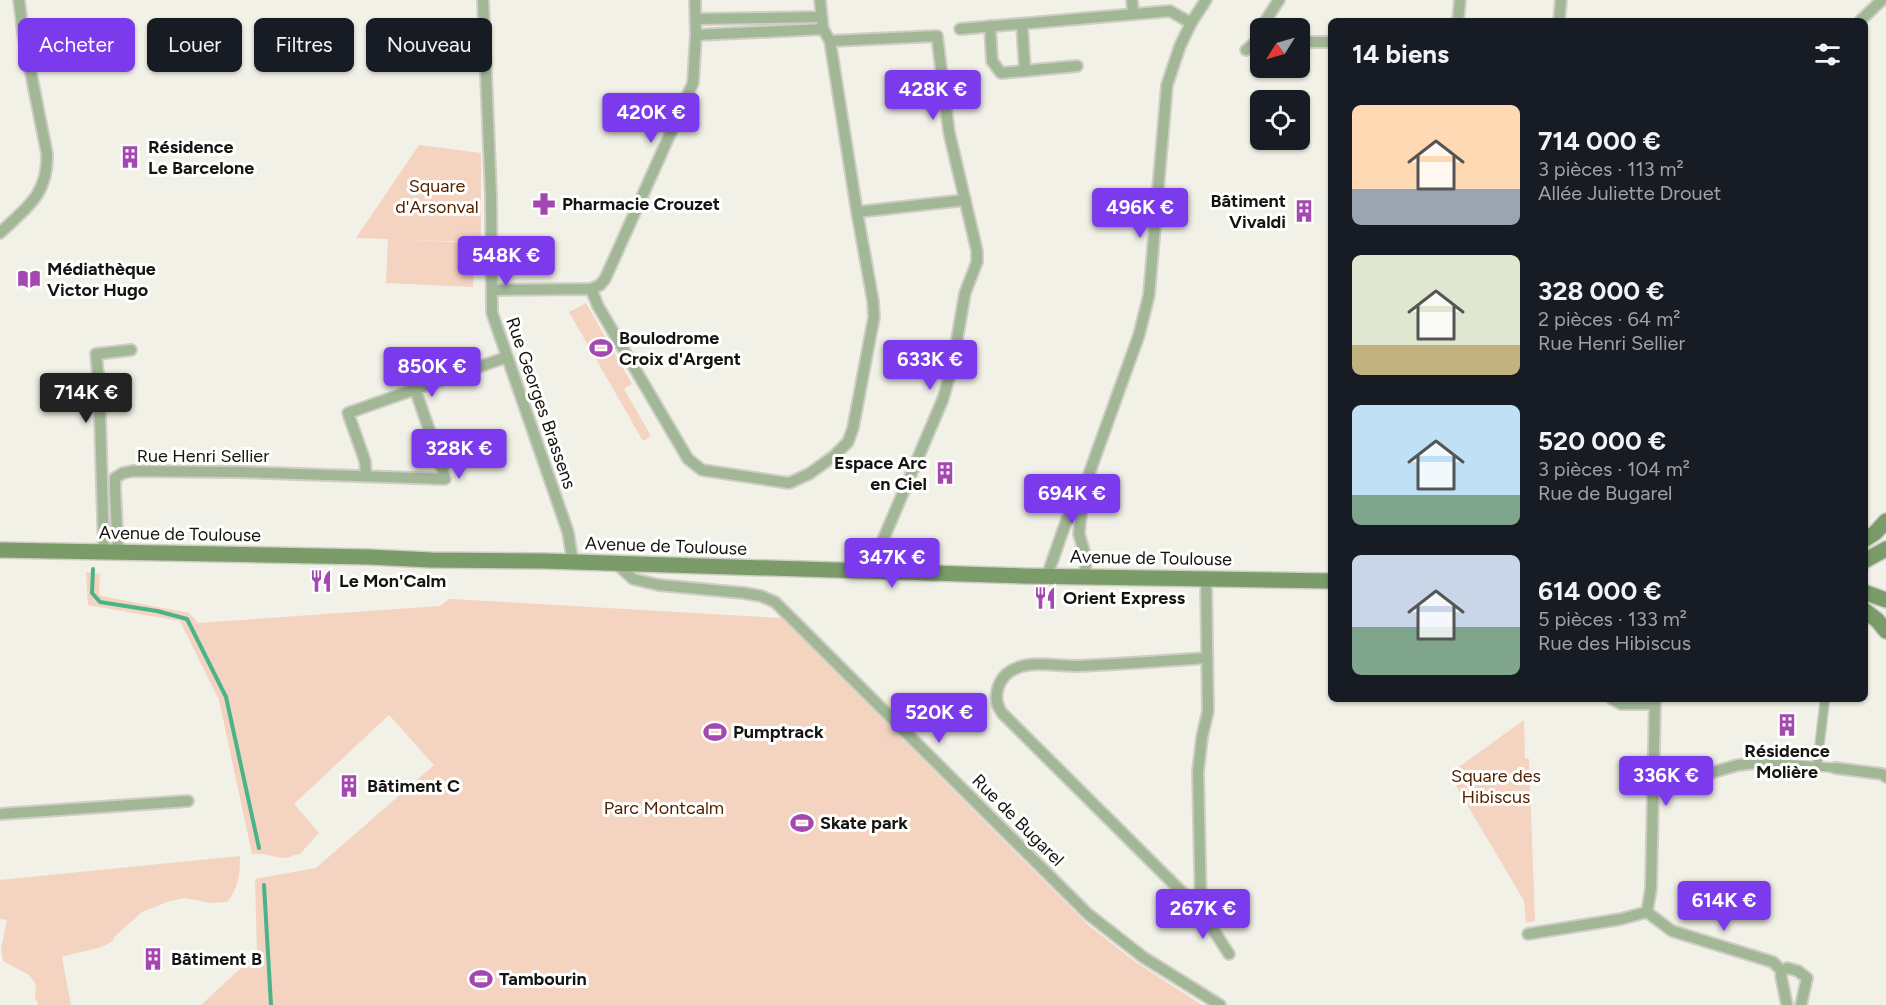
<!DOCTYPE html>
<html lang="fr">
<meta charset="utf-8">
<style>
body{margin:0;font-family:Figtree,sans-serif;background:#242831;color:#f1f3f6;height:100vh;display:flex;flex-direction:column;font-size:22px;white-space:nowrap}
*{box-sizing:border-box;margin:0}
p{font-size:20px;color:#9ea1a6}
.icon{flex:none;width:33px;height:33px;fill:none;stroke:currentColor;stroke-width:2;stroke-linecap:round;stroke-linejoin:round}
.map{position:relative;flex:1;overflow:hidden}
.drawer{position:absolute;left:1328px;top:18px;width:540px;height:684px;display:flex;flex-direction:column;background:#171b24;border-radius:9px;box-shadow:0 2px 4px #0004}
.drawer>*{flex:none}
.guide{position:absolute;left:18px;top:18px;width:570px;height:54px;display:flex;gap:12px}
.needle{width:39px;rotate:233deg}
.tools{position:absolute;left:1250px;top:18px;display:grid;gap:12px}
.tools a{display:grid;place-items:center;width:60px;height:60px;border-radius:9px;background:#171b24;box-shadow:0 2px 4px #0004;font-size:30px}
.price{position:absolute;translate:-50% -51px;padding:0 14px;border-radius:6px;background:#7c3aed;color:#fff;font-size:20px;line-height:39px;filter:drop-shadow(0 2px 3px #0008)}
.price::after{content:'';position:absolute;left:50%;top:36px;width:18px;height:14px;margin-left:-9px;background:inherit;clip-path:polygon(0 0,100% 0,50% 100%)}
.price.current{background:#222;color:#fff}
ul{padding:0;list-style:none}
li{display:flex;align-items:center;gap:18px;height:150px;padding:0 24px}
li span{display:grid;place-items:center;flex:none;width:168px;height:120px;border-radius:9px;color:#555}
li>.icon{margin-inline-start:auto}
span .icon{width:72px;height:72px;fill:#fffc;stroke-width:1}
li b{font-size:26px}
h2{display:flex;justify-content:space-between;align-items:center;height:72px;padding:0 24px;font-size:26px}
.chip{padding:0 21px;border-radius:9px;background:#171b24;box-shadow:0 2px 4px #0004;font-size:21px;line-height:54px}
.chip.current{background:#7c3aed;color:#fff}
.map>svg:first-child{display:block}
</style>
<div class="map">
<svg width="1886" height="1005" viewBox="0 0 1886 1005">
<rect width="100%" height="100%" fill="#f1f1e7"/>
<g fill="#f5d3c1">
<path d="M 419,145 L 481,153 L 481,242 L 405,240 L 475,243 L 473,287 L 386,283 L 388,239 L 356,238 Z"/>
<path d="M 586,303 L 632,384 L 624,389 L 651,436 L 643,441 L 569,312 Z"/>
<path d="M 86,572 L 100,574 L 99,594 L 101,596 L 189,613 L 198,623 L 440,606 L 449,599 L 452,599 L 781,618 L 1088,925 L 1137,963 L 1202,1005 L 201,1005 L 257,953 L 255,879 L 316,868 L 434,765 L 389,715 L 294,804 L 319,833 L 299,855 C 293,854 290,858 284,858 C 273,857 264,853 252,854 L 219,700 L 180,621 L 88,605 Z"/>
<path d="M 1524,720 L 1525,758 L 1529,759 L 1535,921 L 1526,923 L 1524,901 L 1449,774 Z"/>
<path d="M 240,856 C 240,873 239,888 227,902 L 210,903 L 185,898 L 170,901 L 142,912 L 113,938 L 113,941 C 97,951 79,951 62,957 L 71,1005 L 38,1005 L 35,997 L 36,984 L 29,975 L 3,961 L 1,949 L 7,920 L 0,919 L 0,880 Z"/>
</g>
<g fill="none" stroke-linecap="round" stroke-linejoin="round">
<g stroke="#4bb388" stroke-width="4">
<path d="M 93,569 L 92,593 L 100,602 L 157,611 L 187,619 L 226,697 L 259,848"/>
<path d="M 264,885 L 271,1005"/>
</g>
<g stroke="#cecec5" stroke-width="11">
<g id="pedestrian">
<path d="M 1766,762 L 1835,768"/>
<path d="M 1817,766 L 1825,699"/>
</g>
</g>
<g stroke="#cecec5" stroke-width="14">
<g id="minor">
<path d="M 483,0 L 491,196 L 492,313 L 568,532 L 573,563"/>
<path d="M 1132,0 L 1133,13"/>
<path d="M 696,19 L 821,17"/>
<path d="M 1458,21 L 1460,0"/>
<path d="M 1559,21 L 1561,0"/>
<path d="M 1860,21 L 1882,0"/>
<path d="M 1022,24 L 1025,71"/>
<path d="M 990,26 L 992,61 L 1001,73 L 1077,66"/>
<path d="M 1262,28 L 1264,23 L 1279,0"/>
<path d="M 960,29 L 1170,11 L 1191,23"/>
<path d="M 696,35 L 823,29"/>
<path d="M 830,41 L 937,36 L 949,132 L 977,251 L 977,262 L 965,293 L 953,363 L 943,399 L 880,547 L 880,572"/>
<path d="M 1299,42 L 1330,42"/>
<path d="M 1246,50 L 1260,38"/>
<path d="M 857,212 L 965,200"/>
<path d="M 0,233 C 27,207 48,195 47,154 L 23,33 L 19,0"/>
<path d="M 591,289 L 600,285 L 605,279 L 693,83 L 696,35 L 695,0"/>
<path d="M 492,290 L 591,289 L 598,306 L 688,459 L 702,470 L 789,483 L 809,474 L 834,456 L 848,442 L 853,428 L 874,317 L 873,301 L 857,212 L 830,41 L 823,29 L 820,0"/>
<path d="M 366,475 L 365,461 L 348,413 L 507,357"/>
<path d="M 1083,495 L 1079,534 L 1086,558 L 1085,576"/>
<path d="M 104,551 L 99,384 L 96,354 L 131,350"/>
<path d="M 118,552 L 115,490 L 115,478 L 123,473 L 133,471 L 238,472 L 445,479 L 439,458 L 415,389"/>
<path d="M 617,564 L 633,579 L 659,585 L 744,593 L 761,596 L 775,602 L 1088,914 L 1143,957 L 1220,1005"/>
<path d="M 1047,576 L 1067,519 L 1084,488 L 1139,335 L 1149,295 L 1167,85 L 1180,46 L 1191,23 L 1206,0"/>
<path d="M 1206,658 C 1163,661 1120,664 1077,666 C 1059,666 1032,661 1017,668 C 998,675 991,697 1002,713 L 1201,911 L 1229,954"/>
<path d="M 1612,699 L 1621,704 L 1655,704"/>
<path d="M 1835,768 L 1882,774 L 1886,777"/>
<path d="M 1653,779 L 1689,779 L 1738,765 L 1766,762"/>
<path d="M 0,814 L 188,801"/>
<path d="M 1201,911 L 1198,772 L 1202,737 L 1208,711 L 1206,579"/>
<path d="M 1647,912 L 1651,888 L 1655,699"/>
<path d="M 1647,912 L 1672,931 L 1773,962 L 1782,971 L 1781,976 L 1787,1005"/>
<path d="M 1528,934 L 1621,919 L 1647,912"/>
<path d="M 1782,971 L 1787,968 L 1798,971 L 1807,978 L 1801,1005"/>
</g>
</g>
<g stroke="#cecec5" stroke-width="18">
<g id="secondary">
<path d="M 1864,540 L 1875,533 L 1886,521"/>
<path d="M 0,550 L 369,557 L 431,560 L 544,561 L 1023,576 L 1330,581"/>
<path d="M 1864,561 L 1886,549"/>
<path d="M 1864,592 L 1886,600"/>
<path d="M 1864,610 L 1877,620 L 1886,631"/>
</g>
</g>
<use href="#pedestrian" stroke="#a2b796" stroke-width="8"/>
<use href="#minor" stroke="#a2b796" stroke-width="10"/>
<use href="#secondary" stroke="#7b9b69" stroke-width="15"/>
</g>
<defs>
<g id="building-bare" transform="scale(1.8)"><path d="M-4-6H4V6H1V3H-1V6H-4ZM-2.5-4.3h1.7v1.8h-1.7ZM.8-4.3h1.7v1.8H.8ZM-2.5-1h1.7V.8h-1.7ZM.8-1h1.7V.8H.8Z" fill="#a547b1" stroke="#fffffe" stroke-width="2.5" paint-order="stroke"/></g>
<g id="pharmacy-bare" transform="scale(1.8)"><path d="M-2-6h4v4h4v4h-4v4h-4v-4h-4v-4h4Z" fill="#a547b1" stroke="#fffffe" stroke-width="2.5" paint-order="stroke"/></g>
<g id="library-bare" transform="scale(1.8)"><path d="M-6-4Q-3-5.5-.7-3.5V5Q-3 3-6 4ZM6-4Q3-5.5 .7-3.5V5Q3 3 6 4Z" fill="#a547b1" stroke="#fffffe" stroke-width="2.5" paint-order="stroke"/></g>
<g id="stadium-bare" transform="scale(1.8)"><path d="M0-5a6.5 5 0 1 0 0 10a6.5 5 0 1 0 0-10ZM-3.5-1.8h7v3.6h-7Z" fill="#a547b1" stroke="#fffffe" stroke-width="2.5" paint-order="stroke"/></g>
<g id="restaurant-bare" transform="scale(1.8)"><path d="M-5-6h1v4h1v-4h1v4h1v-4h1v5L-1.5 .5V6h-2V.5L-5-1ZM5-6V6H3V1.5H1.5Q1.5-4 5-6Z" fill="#a547b1" stroke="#fffffe" stroke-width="2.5" paint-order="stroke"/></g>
</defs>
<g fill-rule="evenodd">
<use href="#building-bare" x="130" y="157"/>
<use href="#pharmacy-bare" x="544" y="204"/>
<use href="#building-bare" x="1304" y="211"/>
<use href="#library-bare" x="29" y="279"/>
<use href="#stadium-bare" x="601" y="348"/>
<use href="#building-bare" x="945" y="473"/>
<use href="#restaurant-bare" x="321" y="581"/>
<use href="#restaurant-bare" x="1045" y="598"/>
<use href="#building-bare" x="1787" y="725"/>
<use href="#stadium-bare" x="715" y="732"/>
<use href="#building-bare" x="349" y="786"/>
<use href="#stadium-bare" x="802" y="823"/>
<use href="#building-bare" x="153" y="959"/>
<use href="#stadium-bare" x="481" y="979"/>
</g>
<g text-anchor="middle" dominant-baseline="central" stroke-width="6" stroke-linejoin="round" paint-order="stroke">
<g font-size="18" font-weight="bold" fill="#151411" stroke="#fffffe" text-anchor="start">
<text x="148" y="147">Résidence<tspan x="148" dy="21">Le Barcelone</tspan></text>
<text x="1286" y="201" text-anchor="end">Bâtiment<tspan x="1286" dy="21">Vivaldi</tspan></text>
<text x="562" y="204">Pharmacie Crouzet</text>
<text x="47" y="269">Médiathèque<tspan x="47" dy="21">Victor Hugo</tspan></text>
<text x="619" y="338">Boulodrome<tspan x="619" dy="21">Croix d'Argent</tspan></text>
<text x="927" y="463" text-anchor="end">Espace Arc<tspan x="927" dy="21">en Ciel</tspan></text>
<text x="339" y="581">Le Mon'Calm</text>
<text x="1063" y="598">Orient Express</text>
<text x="733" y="732">Pumptrack</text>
<text x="1787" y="751" text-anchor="middle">Résidence<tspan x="1787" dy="21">Molière</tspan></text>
<text x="367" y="786">Bâtiment C</text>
<text x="820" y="823">Skate park</text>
<text x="171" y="959">Bâtiment B</text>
<text x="499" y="979">Tambourin</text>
</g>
<g font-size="18" fill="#542100" stroke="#fffffe">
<text x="437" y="186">Square<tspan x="437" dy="21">d'Arsonval</tspan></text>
<text x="1496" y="776">Square des<tspan x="1496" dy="21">Hibiscus</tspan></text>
<text x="664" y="808">Parc Montcalm</text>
</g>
<g font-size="18" fill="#151411" stroke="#fffffe">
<text transform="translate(541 403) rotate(71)">Rue Georges Brassens</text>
<text x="203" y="456">Rue Henri Sellier</text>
<text transform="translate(180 534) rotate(1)">Avenue de Toulouse</text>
<text transform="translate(666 546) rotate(2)">Avenue de Toulouse</text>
<text transform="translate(1151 558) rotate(1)">Avenue de Toulouse</text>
<text transform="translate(1018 820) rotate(45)">Rue de Bugarel</text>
</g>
</g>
</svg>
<div class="tools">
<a><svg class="needle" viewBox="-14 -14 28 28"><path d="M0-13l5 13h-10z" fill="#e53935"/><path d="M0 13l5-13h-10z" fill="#9ea1a6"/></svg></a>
<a><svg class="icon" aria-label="locate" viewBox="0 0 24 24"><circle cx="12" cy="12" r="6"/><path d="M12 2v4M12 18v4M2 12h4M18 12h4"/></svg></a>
</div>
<b class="price" style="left:933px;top:121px">428K €</b>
<b class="price" style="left:651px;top:144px">420K €</b>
<b class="price" style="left:1140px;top:239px">496K €</b>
<b class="price" style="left:506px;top:287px">548K €</b>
<b class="price" style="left:930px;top:391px">633K €</b>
<b class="price" style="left:432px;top:398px">850K €</b>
<b class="price current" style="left:86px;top:424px">714K €</b>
<b class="price" style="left:459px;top:480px">328K €</b>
<b class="price" style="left:1072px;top:525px">694K €</b>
<b class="price" style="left:892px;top:589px">347K €</b>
<b class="price" style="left:939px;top:744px">520K €</b>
<b class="price" style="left:1666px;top:807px">336K €</b>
<b class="price" style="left:1724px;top:932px">614K €</b>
<b class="price" style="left:1203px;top:940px">267K €</b>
<div class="guide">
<a class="chip current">Acheter</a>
<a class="chip">Louer</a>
<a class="chip">Filtres</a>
<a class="chip">Nouveau</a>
</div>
<section class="drawer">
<h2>14 biens<svg class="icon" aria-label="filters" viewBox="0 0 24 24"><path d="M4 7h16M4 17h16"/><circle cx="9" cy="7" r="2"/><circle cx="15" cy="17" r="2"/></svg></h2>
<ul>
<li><span style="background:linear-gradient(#ffd9b3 70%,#9aa5b1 0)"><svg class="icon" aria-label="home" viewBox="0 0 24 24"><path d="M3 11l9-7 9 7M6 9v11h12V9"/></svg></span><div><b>714 000 €</b><p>3 pièces · 113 m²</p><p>Allée Juliette Drouet</p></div></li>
<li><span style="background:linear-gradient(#dfe7d0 75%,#c2b280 0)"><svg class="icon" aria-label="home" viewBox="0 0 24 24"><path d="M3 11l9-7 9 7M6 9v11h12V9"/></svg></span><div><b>328 000 €</b><p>2 pièces · 64 m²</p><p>Rue Henri Sellier</p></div></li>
<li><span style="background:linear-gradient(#bfe0f5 75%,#7fa58c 0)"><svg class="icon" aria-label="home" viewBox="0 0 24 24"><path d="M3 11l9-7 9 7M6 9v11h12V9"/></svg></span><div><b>520 000 €</b><p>3 pièces · 104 m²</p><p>Rue de Bugarel</p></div></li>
<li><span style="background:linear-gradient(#c9d6e8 60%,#7fa58c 0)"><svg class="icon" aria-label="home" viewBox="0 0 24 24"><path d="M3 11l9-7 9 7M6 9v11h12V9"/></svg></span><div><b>614 000 €</b><p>5 pièces · 133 m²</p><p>Rue des Hibiscus</p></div></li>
</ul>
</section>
</div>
